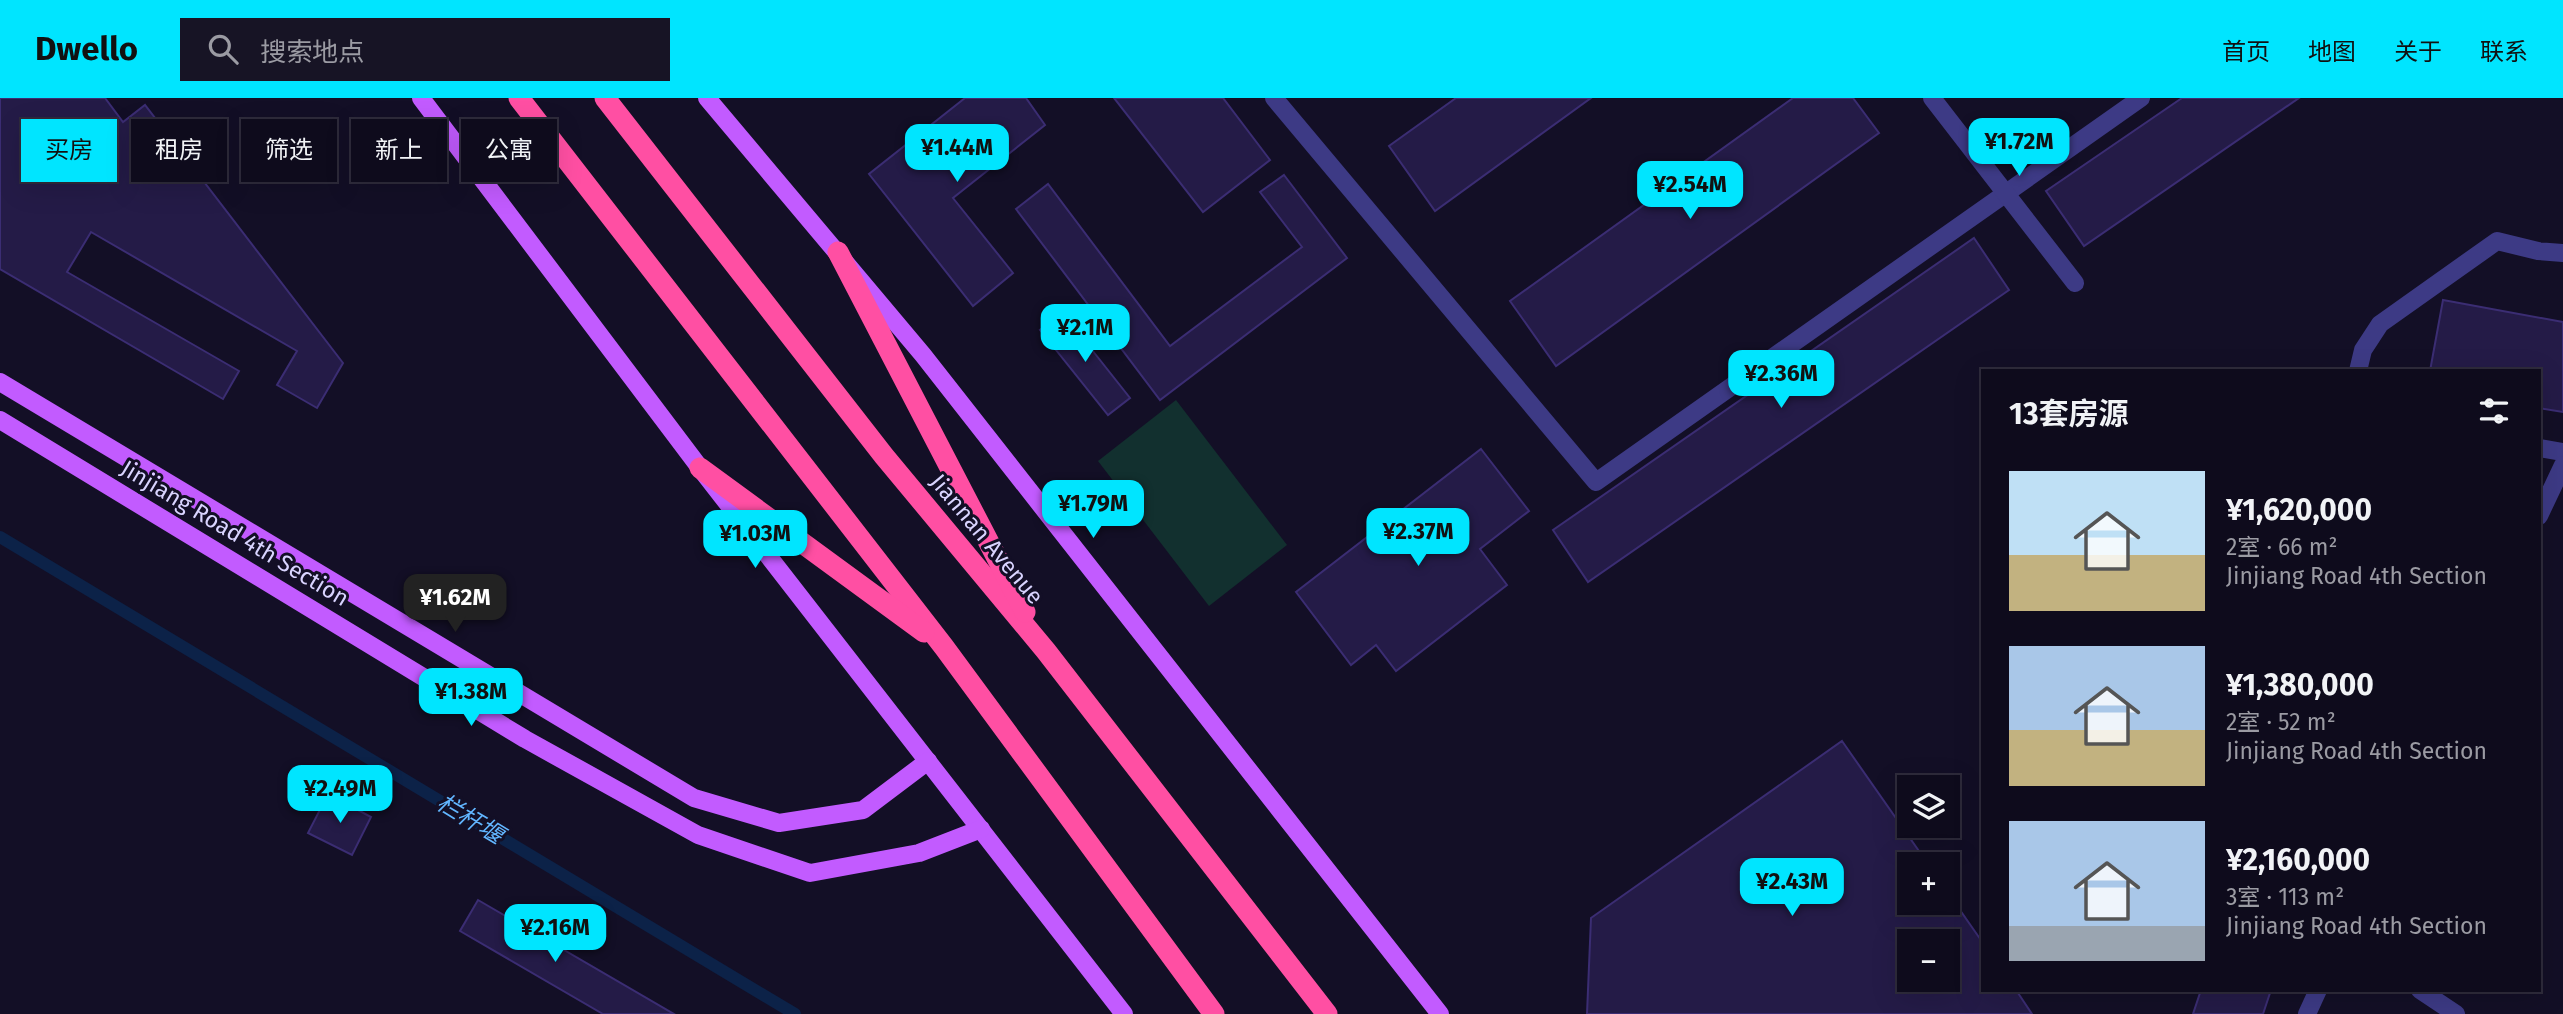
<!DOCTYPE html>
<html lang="zh">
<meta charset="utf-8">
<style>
body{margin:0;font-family:"Fira Sans","Noto Sans SC",sans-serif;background:#171425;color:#f1f3f6;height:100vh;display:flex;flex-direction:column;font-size:26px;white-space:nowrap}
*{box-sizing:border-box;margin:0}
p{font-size:23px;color:#9b9ba3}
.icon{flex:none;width:38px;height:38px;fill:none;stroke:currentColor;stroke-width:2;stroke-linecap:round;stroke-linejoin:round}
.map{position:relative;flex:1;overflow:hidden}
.drawer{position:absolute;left:1981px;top:271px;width:560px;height:623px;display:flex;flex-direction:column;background:#0e0b1c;border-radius:0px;box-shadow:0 7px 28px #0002,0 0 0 2px #2e2b3b}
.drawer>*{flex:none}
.hud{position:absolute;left:21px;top:21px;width:665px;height:63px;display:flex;gap:14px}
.tools{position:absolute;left:1897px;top:677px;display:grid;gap:14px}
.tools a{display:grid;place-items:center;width:63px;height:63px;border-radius:0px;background:#0e0b1c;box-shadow:0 7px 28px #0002,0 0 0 2px #2e2b3b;font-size:35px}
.price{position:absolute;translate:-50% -60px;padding:0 16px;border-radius:14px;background:#00e5ff;color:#111;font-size:23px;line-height:46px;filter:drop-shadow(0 2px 4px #0008)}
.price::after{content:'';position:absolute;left:50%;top:42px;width:21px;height:16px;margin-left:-10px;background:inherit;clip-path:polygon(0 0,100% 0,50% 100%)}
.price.active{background:#222;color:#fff}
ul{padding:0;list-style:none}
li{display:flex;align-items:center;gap:21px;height:175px;padding:0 28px}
li span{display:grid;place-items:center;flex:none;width:196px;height:140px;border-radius:0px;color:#555}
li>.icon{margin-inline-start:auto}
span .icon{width:84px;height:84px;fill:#fffc;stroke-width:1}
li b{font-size:30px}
h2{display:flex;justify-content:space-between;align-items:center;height:84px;padding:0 28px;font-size:30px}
.tag{padding:0 24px;border-radius:0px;background:#0e0b1c;box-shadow:0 7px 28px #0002,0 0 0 2px #2e2b3b;font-size:24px;line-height:63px}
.tag.active{background:#00e5ff;color:#111}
header{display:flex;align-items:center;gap:42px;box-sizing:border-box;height:98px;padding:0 35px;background:#00e5ff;color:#111}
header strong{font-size:33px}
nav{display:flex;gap:38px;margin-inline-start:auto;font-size:24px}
.search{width:490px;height:63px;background:#171425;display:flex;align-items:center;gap:18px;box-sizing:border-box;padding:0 24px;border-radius:0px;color:#9b9ba3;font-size:26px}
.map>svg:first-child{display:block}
</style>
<header>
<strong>Dwello</strong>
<div class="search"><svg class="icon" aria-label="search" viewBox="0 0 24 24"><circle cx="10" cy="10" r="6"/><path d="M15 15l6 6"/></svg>搜索地点</div>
<nav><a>首页</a><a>地图</a><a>关于</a><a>联系</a></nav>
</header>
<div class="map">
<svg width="2563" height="916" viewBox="0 0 2563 916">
<rect width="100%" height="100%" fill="#130f26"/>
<path fill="#12302f" d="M 1176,302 L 1287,447 L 1209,508 L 1098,363 Z"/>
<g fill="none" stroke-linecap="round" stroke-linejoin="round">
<path stroke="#0c2248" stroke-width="12" d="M 0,439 L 795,916"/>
</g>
<g fill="#241b47" stroke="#3b2d73" stroke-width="2" fill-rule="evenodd">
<path d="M 0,0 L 105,0 L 123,24 L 145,7 L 343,265 L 317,310 L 277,287 L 297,253 L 91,134 L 67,174 L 239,273 L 223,301 L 0,171 Z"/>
<path d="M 965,0 L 1026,0 L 1045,27 L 953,100 L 1013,175 L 973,208 L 869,76 Z"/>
<path d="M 1114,0 L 1223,0 L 1270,62 L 1203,114 Z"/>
<path d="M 1456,0 L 1591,0 L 1435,113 L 1389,48 Z"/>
<path d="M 1793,0 L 1853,0 L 1879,35 L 1556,268 L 1510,203 Z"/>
<path d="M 2182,0 L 2299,0 L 2084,148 L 2046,93 Z"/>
<path d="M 1284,77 L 1347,160 L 1160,302 L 1016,111 L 1048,86 L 1170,248 L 1302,149 L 1260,94 Z"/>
<path d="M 1974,140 L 2009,192 L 1588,484 L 1553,432 Z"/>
<path d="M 2443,202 L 2563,224 L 2563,314 L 2539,310 L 2539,273 L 2430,273 Z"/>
<path d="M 1062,214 L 1130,300 L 1108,317 L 1040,232 Z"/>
<path d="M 1481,351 L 1529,413 L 1480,451 L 1507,487 L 1396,573 L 1376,547 L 1351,567 L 1296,494 Z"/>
<path d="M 1842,643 L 1928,766 L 1909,766 L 1909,805 L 1948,805 L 1948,795 L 1983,845 L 1983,892 L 2016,892 L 2032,916 L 1587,916 L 1591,820 ZM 1909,844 L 1948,844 L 1948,882 L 1909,882 Z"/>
<path d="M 328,696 L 371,719 L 352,757 L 308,735 Z"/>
<path d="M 478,802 L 674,916 L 603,916 L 460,833 Z"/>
<path d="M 2201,892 L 2271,892 L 2263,916 L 2193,916 Z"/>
</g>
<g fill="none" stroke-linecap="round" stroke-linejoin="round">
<g stroke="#3d3a85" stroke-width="18">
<path d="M 1274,0 L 1596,384 L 2141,0"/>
<path d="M 1932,0 L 2075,185"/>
<path d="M 2358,273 L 2363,252 L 2380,226 L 2497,143 L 2538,153 L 2563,155"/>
<path d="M 2539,350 L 2563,354"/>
<path d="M 2539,418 L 2563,367"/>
<path d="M 2420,892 L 2456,916"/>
<path d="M 2307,916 L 2318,892"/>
</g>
<g stroke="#c25bff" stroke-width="18">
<path d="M 421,0 L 700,370 L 1124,916"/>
<path d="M 707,0 L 923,257 L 1440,916"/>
<path d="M 0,284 L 694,700 L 779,725 L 863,712 L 928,663"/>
<path d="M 0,322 L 525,641 L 698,737 L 810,775 L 919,755 L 981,731"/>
</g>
<g stroke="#ff4fa3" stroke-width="21">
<path d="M 519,0 L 944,549 L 1214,916"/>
<path d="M 605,0 L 884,358 L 1046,553 L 1327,916"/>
<path d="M 838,154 L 1025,514"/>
<path d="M 700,370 L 924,534"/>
</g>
</g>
<g text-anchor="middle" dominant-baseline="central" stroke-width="6" stroke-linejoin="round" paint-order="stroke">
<g font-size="23" fill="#d9d4ff" stroke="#130f26">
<text transform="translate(235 435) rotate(31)">Jinjiang Road 4th Section</text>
<text transform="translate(987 441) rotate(50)">Jiannan Avenue</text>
</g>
<g font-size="24" font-style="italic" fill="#62b6ff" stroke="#130f26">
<text transform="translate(470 721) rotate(31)">栏杆堰</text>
</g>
</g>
</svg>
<div class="tools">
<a><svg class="icon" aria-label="layers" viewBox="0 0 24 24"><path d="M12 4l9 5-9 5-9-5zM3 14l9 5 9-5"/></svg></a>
<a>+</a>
<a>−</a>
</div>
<b class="price" style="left:2019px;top:80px">¥1.72M</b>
<b class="price" style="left:957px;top:86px">¥1.44M</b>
<b class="price" style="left:1690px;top:123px">¥2.54M</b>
<b class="price" style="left:1085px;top:266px">¥2.1M</b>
<b class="price" style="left:1781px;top:312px">¥2.36M</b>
<b class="price" style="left:1093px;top:442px">¥1.79M</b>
<b class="price" style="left:1418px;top:470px">¥2.37M</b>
<b class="price" style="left:755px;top:472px">¥1.03M</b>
<b class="price active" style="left:455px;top:536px">¥1.62M</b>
<b class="price" style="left:471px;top:630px">¥1.38M</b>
<b class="price" style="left:340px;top:727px">¥2.49M</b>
<b class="price" style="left:1792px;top:820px">¥2.43M</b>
<b class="price" style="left:555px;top:866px">¥2.16M</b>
<div class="hud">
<a class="tag active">买房</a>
<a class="tag">租房</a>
<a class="tag">筛选</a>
<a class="tag">新上</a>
<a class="tag">公寓</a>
</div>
<section class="drawer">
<h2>13套房源<svg class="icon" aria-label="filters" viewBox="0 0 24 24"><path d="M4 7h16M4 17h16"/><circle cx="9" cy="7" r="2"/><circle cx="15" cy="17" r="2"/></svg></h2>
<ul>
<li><span style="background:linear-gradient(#bfe0f5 60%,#c2b280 0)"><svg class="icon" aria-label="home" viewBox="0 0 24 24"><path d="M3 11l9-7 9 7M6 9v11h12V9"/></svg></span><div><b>¥1,620,000</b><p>2室 · 66 m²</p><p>Jinjiang Road 4th Section</p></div></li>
<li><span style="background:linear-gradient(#a9c7e8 60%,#c2b280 0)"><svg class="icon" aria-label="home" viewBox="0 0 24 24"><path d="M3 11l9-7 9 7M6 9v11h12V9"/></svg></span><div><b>¥1,380,000</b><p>2室 · 52 m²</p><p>Jinjiang Road 4th Section</p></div></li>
<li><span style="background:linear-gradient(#a9c7e8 75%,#9aa5b1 0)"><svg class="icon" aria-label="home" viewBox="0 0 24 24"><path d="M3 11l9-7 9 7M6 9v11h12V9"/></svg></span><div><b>¥2,160,000</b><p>3室 · 113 m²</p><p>Jinjiang Road 4th Section</p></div></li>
</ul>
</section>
</div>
